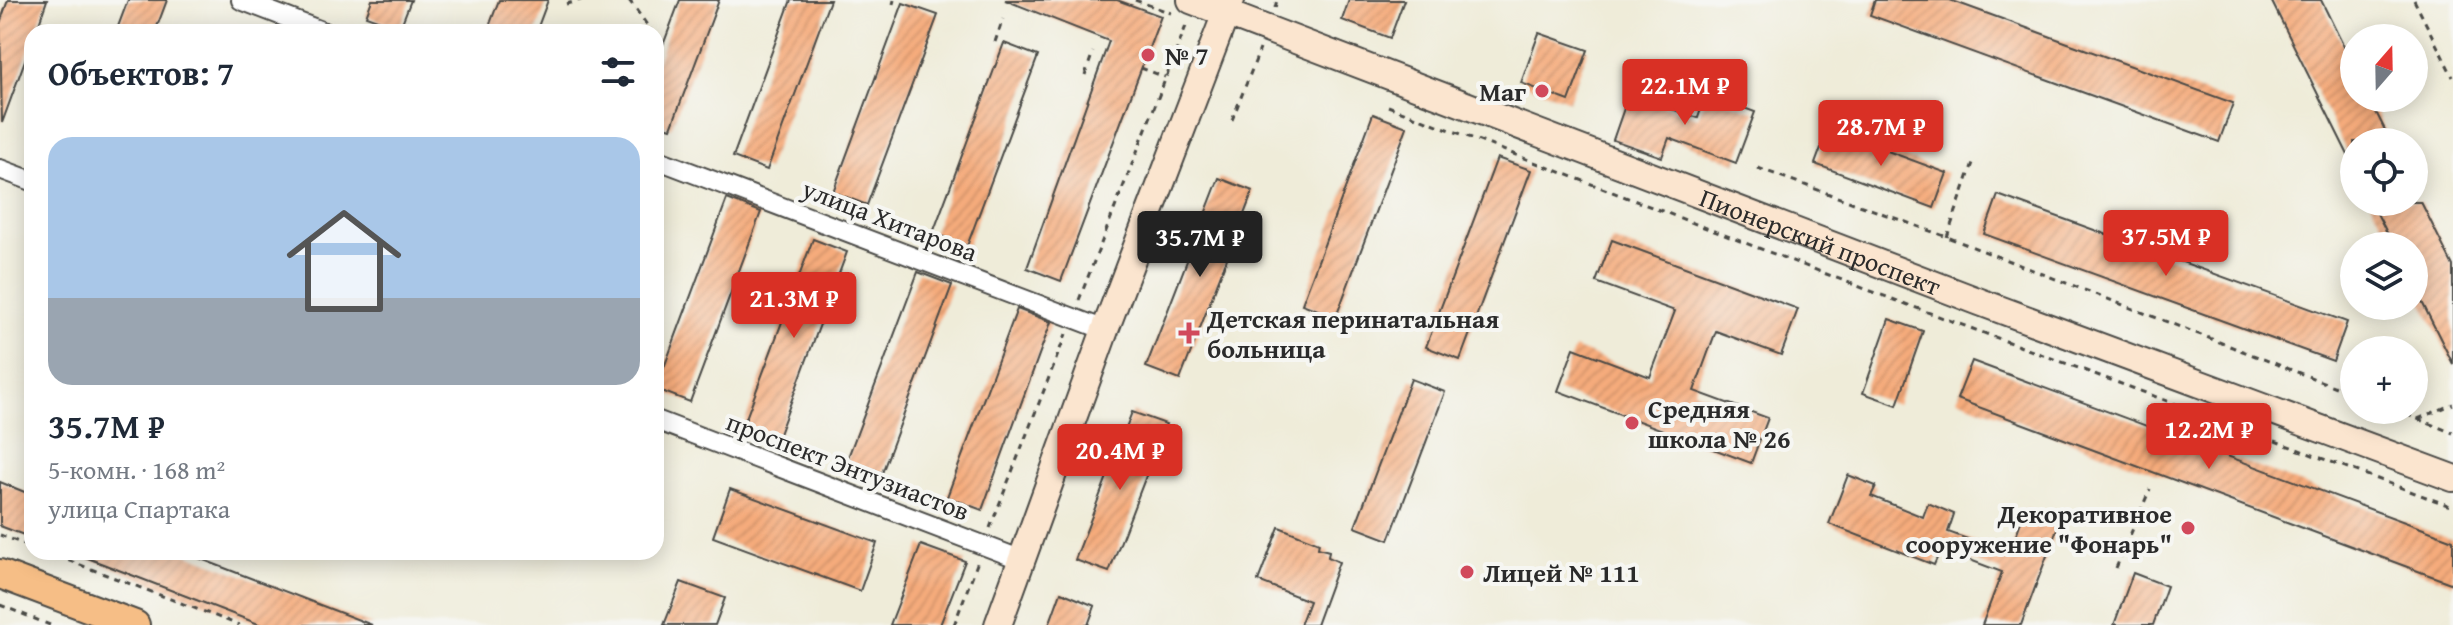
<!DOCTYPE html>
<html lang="ru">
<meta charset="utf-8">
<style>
body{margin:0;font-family:"Gentium Book Plus",serif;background:#f6f6f7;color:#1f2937;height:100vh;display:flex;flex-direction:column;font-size:30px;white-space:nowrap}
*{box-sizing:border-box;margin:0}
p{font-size:26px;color:#747a83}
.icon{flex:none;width:44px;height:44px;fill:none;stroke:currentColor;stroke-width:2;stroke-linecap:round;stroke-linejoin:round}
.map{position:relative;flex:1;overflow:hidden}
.panel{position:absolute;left:24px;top:24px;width:640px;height:536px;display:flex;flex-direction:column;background:#fff;border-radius:24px;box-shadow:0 4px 20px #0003}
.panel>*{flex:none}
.needle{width:52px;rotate:20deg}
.tools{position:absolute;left:2340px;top:24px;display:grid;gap:16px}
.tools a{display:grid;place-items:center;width:88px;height:88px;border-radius:50%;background:#fff;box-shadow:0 4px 20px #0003;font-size:40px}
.price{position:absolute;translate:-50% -68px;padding:0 18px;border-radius:8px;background:#d93025;color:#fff;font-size:26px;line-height:52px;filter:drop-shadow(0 2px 4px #0008)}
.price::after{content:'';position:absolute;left:50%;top:48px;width:24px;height:18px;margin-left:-12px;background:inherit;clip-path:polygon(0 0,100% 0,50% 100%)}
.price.current{background:#222;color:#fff}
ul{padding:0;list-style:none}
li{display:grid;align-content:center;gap:16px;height:424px;padding:0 24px}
li span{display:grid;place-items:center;height:248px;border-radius:24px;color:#555}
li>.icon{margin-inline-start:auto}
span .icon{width:144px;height:144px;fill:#fffc;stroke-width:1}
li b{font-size:34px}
h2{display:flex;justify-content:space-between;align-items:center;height:96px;padding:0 24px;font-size:34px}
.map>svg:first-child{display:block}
</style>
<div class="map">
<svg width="2453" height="625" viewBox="0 0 2453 625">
<defs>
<pattern id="building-hatch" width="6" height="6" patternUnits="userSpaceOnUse" patternTransform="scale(2)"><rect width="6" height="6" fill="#f5ab7b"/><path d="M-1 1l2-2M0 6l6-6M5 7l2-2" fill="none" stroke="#d2936a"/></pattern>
</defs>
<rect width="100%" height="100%" fill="#f6f6f2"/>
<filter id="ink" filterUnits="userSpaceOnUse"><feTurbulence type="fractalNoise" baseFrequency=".0125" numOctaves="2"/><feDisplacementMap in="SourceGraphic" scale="16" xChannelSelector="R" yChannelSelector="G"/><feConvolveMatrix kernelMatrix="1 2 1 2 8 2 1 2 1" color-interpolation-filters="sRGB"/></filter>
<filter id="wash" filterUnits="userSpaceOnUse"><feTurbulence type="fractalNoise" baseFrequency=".006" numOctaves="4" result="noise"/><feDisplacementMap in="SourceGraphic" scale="32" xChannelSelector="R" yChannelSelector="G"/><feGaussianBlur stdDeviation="1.8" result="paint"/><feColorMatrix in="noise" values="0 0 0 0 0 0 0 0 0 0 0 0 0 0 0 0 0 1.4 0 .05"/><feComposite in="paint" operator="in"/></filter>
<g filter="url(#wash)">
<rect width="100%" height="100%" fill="#efecd9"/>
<g id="blocks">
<g fill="url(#building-hatch)">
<path d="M 8,0 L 47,0 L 36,32 L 32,32 L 32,41 L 2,123 L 0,23 Z"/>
<path d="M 128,0 L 167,0 L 155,32 L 116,32 Z"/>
<path d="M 372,0 L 411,0 L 400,28 L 366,16 Z"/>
<path d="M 499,0 L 548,0 L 536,32 L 487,32 Z"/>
<path d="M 680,0 L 719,0 L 671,128 L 656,123 L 656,64 Z"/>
<path d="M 791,0 L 830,0 L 767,170 L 733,157 Z"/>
<path d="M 1005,0 L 1117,0 L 1161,16 L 1061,281 L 1027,268 L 1109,41 Z"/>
<path d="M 1349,0 L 1404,0 L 1390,38 L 1342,20 Z"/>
<path d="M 1875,0 L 1950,0 L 2233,103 L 2219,142 L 1870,15 Z"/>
<path d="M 2271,0 L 2321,0 L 2354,67 L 2354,98 L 2369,98 L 2391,142 L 2354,142 L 2354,167 Z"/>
<path d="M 903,3 L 938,15 L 867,205 L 833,192 Z"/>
<path d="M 1539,33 L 1588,50 L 1569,101 L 1521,83 Z"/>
<path d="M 1004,43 L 1038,56 L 967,246 L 933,233 Z"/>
<path d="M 1629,94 L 1698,118 L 1706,94 L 1755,112 L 1736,163 L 1669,138 L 1662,157 L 1613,140 Z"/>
<path d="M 1373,114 L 1407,127 L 1336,317 L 1302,304 Z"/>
<path d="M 1828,129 L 1947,173 L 1934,208 L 1815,164 Z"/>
<path d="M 1497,158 L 1531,170 L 1460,360 L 1426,347 Z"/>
<path d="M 1219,178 L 1253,191 L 1180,380 L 1146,367 Z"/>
<path d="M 1998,195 L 2347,322 L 2333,361 L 1984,234 Z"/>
<path d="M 727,199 L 761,212 L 690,402 L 656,389 Z"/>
<path d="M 2371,202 L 2421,202 L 2453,266 L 2453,364 L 2414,286 L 2414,246 L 2394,246 Z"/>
<path d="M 813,239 L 847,252 L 776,442 L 742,429 Z"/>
<path d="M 1612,240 L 1798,309 L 1781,355 L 1716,331 L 1694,391 L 1768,418 L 1751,463 L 1558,391 L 1574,348 L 1650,377 L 1675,311 L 1596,282 Z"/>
<path d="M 918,272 L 952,285 L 882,473 L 847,460 Z"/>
<path d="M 1017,309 L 1051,322 L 982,510 L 947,497 Z"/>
<path d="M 1889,319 L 1923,331 L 1897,405 L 1863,393 Z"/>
<path d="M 1972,361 L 2453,540 L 2453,584 L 1957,399 Z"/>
<path d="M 1411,379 L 1445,392 L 1389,540 L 1355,527 Z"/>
<path d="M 1132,412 L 1166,424 L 1109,572 L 1075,560 Z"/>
<path d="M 1848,475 L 1876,486 L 1871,496 L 1923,517 L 1928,503 L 1954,514 L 1948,532 L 2009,554 L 2026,508 L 2060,521 L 2021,625 L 1982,625 L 2002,572 L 1941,549 L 1934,565 L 1829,524 Z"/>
<path d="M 0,482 L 32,495 L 32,538 L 0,526 Z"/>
<path d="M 730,489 L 877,543 L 860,591 L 713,537 Z"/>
<path d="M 1279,527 L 1319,543 L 1318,548 L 1329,551 L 1328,557 L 1339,562 L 1316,625 L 1300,625 L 1309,601 L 1258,581 Z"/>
<path d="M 921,545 L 965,561 L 940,625 L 890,625 Z"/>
<path d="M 72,552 L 183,552 L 372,625 L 261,625 Z"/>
<path d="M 2133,573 L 2167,586 L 2153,625 L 2114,625 Z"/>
<path d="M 681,582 L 725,598 L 715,625 L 664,625 Z"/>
<path d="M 1061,592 L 1095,606 L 1088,625 L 1049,625 Z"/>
</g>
</g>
</g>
<g filter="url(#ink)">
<use href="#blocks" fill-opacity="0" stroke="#484845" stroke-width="2"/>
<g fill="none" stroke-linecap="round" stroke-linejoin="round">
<g stroke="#484845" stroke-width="22">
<g id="street">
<path d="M 241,0 L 324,32"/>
<path d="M 656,159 L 1105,330"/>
<path d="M 0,169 L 32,181"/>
<path d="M 656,420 L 1022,560"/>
</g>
</g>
<g stroke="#484845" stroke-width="30">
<g id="secondary">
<path id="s1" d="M 1191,0 L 1980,302 L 2453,478"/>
<path d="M 998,625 L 1105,330 L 1231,0"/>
</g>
</g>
<g stroke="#484845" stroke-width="32">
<path id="primary" d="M 0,574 L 135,625"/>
</g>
<g stroke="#484845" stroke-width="3" stroke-dasharray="6 6" stroke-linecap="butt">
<path d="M 629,0 L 652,32"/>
<path d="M 1135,0 L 1171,13"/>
<path d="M 2414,0 L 2453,77"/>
<path d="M 566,4 L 581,0"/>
<path d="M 893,4 L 894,0"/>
<path d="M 1275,8 L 1277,0"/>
<path d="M 995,42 L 1003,19"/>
<path d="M 1141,68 L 1165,77"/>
<path d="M 1085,75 L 1093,52"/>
<path d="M 1388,106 L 1868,290 L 2453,507"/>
<path d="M 1232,120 L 1260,49"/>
<path d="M 1758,168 L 1947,237 L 2354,394"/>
<path d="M 1947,237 L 1974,160"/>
<path d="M 1079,300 L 1186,26 L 1184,21"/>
<path d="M 2395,410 L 2453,433"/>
<path d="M 2418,419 L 2453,404"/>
<path d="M 990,528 L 1066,334"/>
<path d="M 0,535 L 32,547"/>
<path d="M 46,552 L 239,625"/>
<path d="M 2116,568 L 2150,489"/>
<path d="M 0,605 L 50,625"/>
<path d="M 954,625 L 978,561"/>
</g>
<use href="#street" stroke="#fff" stroke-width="18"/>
<use href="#secondary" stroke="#fbe5cf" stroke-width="26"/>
<use href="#primary" stroke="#f6be86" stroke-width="28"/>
</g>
</g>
<g fill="#d1495b" stroke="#f6f6f2" stroke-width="3">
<circle cx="1148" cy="55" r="8"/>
<circle cx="1542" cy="91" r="8"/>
<path d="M1185 321h8v8h8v8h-8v8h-8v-8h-8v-8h8z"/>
<circle cx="1632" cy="423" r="8"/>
<circle cx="2188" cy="528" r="8"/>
<circle cx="1467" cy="572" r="8"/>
</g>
<g text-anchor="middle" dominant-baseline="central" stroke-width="8" stroke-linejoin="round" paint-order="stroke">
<g font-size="26" font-weight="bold" fill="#2b2b2b" stroke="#f6f6f2" text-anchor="start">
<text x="1164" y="55">№ 7</text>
<text x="1526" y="91" text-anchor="end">Маг</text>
<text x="1207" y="318">Детская перинатальная<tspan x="1207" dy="30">больница</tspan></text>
<text x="1648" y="408">Средняя<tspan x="1648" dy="30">школа № 26</tspan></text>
<text x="2172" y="513" text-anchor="end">Декоративное<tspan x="2172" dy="30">сооружение "Фонарь"</tspan></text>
<text x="1483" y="572">Лицей № 111</text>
</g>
<g font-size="26" fill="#2b2b2b" stroke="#f6f6f2">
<text transform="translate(890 220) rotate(21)">улица Хитарова</text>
<text stroke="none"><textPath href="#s1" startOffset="674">Пионерский проспект</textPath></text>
<text transform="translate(848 466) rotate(21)">проспект Энтузиастов</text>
</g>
</g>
</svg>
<div class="tools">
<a><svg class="needle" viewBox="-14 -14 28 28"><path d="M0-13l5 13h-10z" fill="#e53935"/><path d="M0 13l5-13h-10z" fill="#747a83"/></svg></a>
<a><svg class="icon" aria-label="locate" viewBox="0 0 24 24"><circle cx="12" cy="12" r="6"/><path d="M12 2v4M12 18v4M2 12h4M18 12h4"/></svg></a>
<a><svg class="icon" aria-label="layers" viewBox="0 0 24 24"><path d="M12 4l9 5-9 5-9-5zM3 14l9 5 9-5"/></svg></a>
<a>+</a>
</div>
<b class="price" style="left:1685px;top:127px">22.1M ₽</b>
<b class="price" style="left:1881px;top:168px">28.7M ₽</b>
<b class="price" style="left:2166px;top:278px">37.5M ₽</b>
<b class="price current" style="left:1200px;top:279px">35.7M ₽</b>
<b class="price" style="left:794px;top:340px">21.3M ₽</b>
<b class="price" style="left:2209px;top:471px">12.2M ₽</b>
<b class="price" style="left:1120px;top:492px">20.4M ₽</b>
<section class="panel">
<h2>Объектов: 7<svg class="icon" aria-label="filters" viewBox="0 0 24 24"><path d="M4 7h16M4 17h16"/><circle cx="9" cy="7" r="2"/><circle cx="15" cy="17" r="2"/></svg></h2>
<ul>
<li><span style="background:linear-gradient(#a9c7e8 65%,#9aa5b1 0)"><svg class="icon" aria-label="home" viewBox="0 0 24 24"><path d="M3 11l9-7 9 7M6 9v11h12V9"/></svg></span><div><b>35.7M ₽</b><p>5-комн. · 168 m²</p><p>улица Спартака</p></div></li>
</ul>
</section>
</div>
